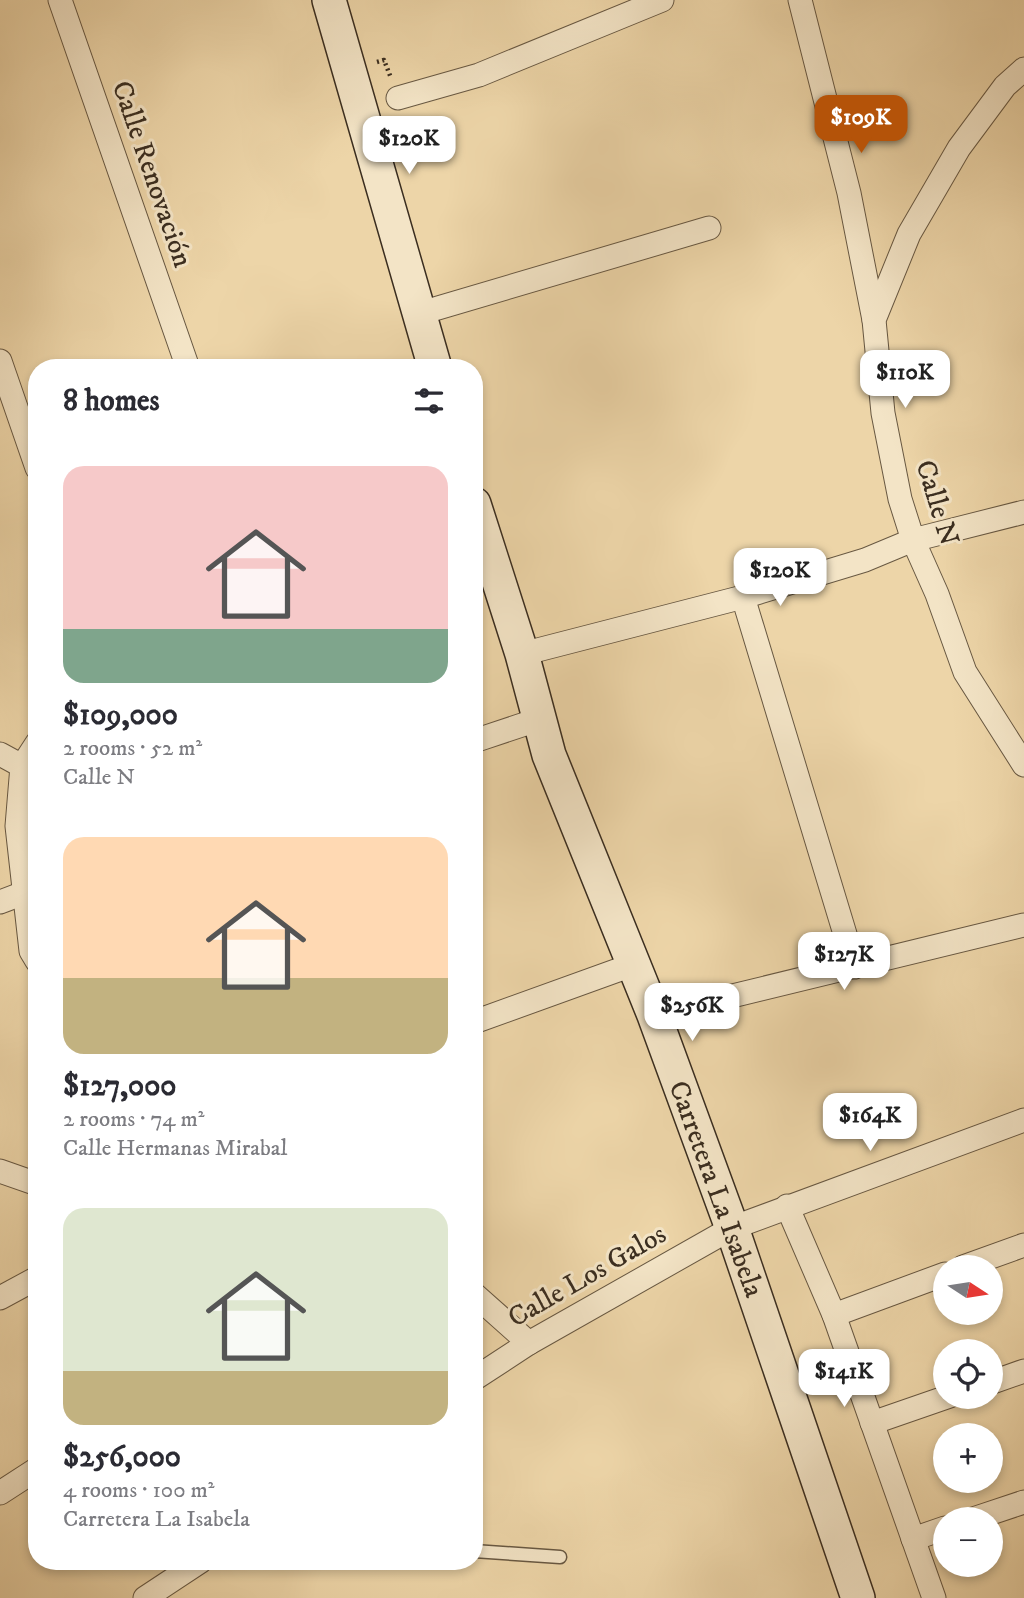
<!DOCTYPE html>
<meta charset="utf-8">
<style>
body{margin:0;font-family:"IM FELL DW Pica",serif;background:#f7f7f7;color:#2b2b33;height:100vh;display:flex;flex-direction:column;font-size:26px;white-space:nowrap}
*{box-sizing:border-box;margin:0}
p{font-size:23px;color:#7c7c81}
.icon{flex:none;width:38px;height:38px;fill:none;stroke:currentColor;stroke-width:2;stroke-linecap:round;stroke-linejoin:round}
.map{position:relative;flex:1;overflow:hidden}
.panel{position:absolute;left:28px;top:359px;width:455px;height:1211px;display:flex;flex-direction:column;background:#fff;border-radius:28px;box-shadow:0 4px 10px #0003}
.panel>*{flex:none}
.needle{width:46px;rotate:102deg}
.controls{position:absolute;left:933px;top:1255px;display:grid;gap:14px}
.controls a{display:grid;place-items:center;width:70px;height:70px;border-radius:50%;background:#fff;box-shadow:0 4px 10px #0003;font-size:35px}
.price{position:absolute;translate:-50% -60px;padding:0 16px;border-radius:14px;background:#fff;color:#222;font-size:23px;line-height:46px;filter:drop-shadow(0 2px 4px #0008)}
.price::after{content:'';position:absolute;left:50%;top:42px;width:21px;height:16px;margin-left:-10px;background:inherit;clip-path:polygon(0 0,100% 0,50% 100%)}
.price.on{background:#b45309;color:#fff}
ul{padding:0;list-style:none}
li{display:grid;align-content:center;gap:14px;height:371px;padding:0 35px}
li span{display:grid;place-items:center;height:217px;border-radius:21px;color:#555}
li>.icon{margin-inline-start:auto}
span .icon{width:126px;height:126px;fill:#fffc;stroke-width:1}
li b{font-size:30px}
h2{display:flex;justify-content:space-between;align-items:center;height:84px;padding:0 35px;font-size:30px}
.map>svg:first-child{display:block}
</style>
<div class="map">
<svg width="1024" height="1598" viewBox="0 0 1024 1598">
<rect width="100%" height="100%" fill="#edd5a8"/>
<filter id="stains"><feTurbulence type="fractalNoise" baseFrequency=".00286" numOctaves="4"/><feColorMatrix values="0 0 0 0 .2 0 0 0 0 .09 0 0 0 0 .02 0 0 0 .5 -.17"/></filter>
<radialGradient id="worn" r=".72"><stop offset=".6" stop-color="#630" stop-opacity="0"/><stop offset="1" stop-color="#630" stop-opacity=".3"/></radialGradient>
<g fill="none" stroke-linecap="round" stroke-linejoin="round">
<g stroke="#685842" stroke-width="15">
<path id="service" d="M 474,1551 L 560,1557"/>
</g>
<g stroke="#685842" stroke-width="25">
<g id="minor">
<path d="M 60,0 L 188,368"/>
<path d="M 800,0 L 849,193 L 874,320"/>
<path d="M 1024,69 L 1005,86 L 959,148 L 909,234 L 874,320 L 883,413 L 900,499 L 913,540 L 937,594 L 965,672 L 1024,765"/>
<path d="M 398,98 L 479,75 L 662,0"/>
<path d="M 421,313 L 709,228"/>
<path d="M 0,361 L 37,468"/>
<path d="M 743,597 L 855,967"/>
<path d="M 522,654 L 743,597 L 865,560 L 913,540 L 1024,512"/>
<path d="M 474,741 L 540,719"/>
<path d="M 37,743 L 22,766 L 17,826 L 31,951 L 37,961"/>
<path d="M 0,754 L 22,766"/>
<path d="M 0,902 L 37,888"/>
<path d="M 654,1015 L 1024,925"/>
<path d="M 474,1022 L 632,965"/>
<path d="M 0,1171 L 37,1184"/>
<path d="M 787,1206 L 834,1315 L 934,1598"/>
<path d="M 963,1267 L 1024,1245"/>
<path d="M 474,1294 L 529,1343"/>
<path d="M 0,1298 L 37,1278"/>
<path d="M 834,1315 L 945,1274"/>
<path d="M 474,1379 L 529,1343 L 732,1228 L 1024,1120"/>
<path d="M 990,1383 L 1024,1371"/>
<path d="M 872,1423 L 950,1396"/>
<path d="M 0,1493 L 37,1469"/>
<path d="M 973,1519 L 1024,1502"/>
<path d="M 913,1539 L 945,1528"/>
<path d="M 145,1598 L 201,1561"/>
</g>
</g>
<g stroke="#3b2e20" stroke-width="36">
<g id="secondary">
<path d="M 329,0 L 435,368"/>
<path d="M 474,504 L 522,654 L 549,755 L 654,1015 L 732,1228 L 858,1598"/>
</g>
</g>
<path stroke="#3b2e20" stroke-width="4.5" stroke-dasharray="2 3.5" stroke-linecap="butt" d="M 377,62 L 384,60 L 391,78"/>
<use href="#service" stroke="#f3e4c6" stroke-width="12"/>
<use href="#minor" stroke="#f3e4c6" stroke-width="23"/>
<use href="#secondary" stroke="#f3e4c6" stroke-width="33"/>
</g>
<g text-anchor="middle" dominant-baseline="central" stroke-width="6" stroke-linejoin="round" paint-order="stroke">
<g font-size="28" fill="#3b2e20" stroke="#f3e4c6">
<text transform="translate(152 174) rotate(71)">Calle Renovación</text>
<text transform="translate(937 503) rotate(73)">Calle N</text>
<text transform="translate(716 1189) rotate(70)">Carretera La Isabela</text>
<text transform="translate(587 1276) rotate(-30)">Calle Los Galos</text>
</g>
</g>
<rect width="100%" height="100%" filter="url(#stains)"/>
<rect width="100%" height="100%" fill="url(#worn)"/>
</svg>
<div class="controls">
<a><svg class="needle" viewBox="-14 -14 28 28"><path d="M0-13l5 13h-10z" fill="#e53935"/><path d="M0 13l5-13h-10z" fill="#7c7c81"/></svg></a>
<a><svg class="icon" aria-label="locate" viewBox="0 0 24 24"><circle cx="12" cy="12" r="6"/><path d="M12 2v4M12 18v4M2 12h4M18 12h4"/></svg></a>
<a>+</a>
<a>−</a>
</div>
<b class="price on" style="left:861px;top:155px">$109K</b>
<b class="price" style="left:409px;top:176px">$120K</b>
<b class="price" style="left:905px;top:410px">$110K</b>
<b class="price" style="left:780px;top:608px">$120K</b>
<b class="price" style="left:844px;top:992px">$127K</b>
<b class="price" style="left:692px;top:1043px">$256K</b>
<b class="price" style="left:870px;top:1153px">$164K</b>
<b class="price" style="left:844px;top:1409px">$141K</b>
<section class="panel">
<h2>8 homes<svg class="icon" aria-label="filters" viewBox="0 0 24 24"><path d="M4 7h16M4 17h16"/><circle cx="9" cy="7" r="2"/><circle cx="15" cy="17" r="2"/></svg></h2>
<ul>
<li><span style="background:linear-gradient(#f6c9c9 75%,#7fa58c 0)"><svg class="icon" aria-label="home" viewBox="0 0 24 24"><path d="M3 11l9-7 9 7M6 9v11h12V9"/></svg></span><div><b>$109,000</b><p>2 rooms · 52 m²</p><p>Calle N</p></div></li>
<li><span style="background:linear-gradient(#ffd9b3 65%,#c2b280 0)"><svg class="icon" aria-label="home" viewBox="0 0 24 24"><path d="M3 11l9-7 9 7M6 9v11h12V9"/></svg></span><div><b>$127,000</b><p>2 rooms · 74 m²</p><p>Calle Hermanas Mirabal</p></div></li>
<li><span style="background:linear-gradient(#dfe7d0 75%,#c2b280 0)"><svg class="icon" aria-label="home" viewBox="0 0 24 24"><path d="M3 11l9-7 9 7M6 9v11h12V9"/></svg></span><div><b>$256,000</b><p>4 rooms · 100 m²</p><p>Carretera La Isabela</p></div></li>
</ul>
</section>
</div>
